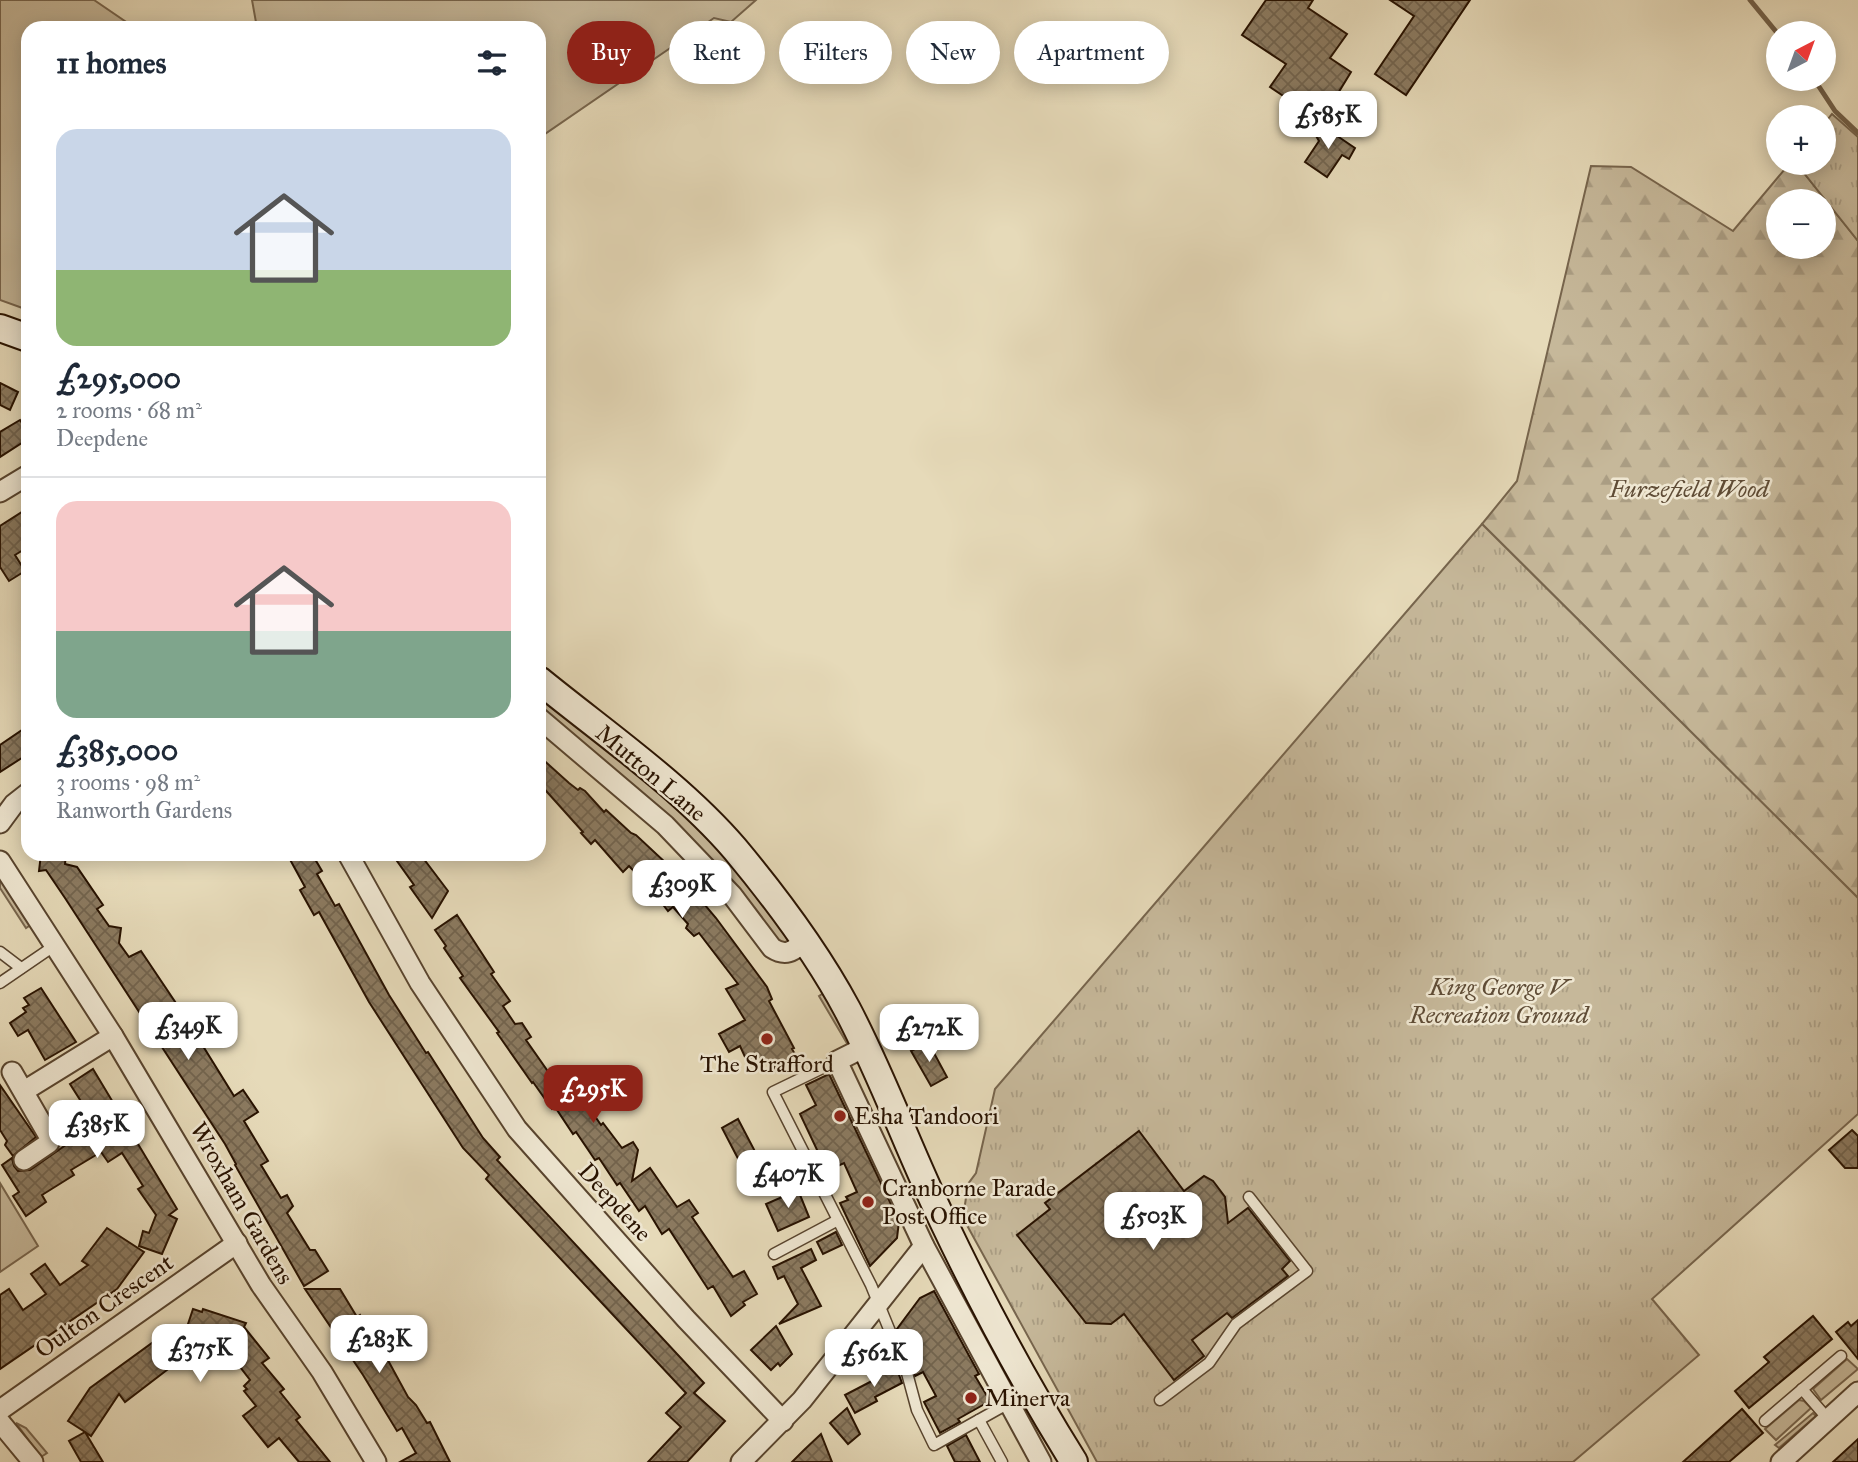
<!DOCTYPE html>
<meta charset="utf-8">
<style>
body{margin:0;font-family:"IM FELL Great Primer",serif;background:#f6f6f7;color:#1f2937;height:100vh;display:flex;flex-direction:column;font-size:26px;white-space:nowrap}
*{box-sizing:border-box;margin:0}
p{font-size:23px;color:#747a83}
.icon{flex:none;width:38px;height:38px;fill:none;stroke:currentColor;stroke-width:2;stroke-linecap:round;stroke-linejoin:round}
.map{position:relative;flex:1;overflow:hidden}
.sheet{position:absolute;left:21px;top:21px;width:525px;height:840px;display:flex;flex-direction:column;background:#fff;border-radius:21px;box-shadow:0 4px 18px #0003}
.sheet>*{flex:none}
.banner{position:absolute;left:567px;top:21px;width:665px;height:63px;display:flex;gap:14px}
.needle{width:46px;rotate:41deg}
.buttons{position:absolute;left:1766px;top:21px;display:grid;gap:14px}
.buttons a{display:grid;place-items:center;width:70px;height:70px;border-radius:50%;background:#fff;box-shadow:0 4px 18px #0003;font-size:35px}
.price{position:absolute;translate:-50% -60px;padding:0 16px;border-radius:14px;background:#fff;color:#222;font-size:23px;line-height:46px;filter:drop-shadow(0 2px 4px #0008)}
.price::after{content:'';position:absolute;left:50%;top:42px;width:21px;height:16px;margin-left:-10px;background:inherit;clip-path:polygon(0 0,100% 0,50% 100%)}
.price.active{background:#8f2418;color:#fff}
ul{padding:0;list-style:none}
li{display:grid;align-content:center;gap:14px;height:371px;padding:0 35px}
li+li{border-top:2px solid #e0e1e3}
li span{display:grid;place-items:center;height:217px;border-radius:21px;color:#555}
li>.icon{margin-inline-start:auto}
span .icon{width:126px;height:126px;fill:#fffc;stroke-width:1}
li b{font-size:30px}
h2{display:flex;justify-content:space-between;align-items:center;height:84px;padding:0 35px;font-size:30px}
.pill{padding:0 24px;border-radius:32px;background:#fff;box-shadow:0 4px 18px #0003;font-size:24px;line-height:63px}
.pill.active{background:#8f2418;color:#fff}
.map>svg:first-child{display:block}
</style>
<div class="map">
<svg width="1858" height="1462" viewBox="0 0 1858 1462">
<defs>
<pattern id="forest-firs" width="22" height="20" patternUnits="userSpaceOnUse" patternTransform="scale(1.75)"><rect width="22" height="20" fill="#c6b89a"/><path d="M5 1l3.5 6h-7zM16 11l3.5 6h-7z" fill="#aa9d83"/></pattern>
<pattern id="park-tufts" width="24" height="20" patternUnits="userSpaceOnUse" patternTransform="scale(1.75)"><rect width="24" height="20" fill="#c6b89a"/><path d="M3 7l-1-3M5 7V3M7 7l1-3M15 17l-1-3M17 17v-4M19 17l1-3" fill="none" stroke="#aa9d83"/></pattern>
<pattern id="building-cross-hatch" width="8" height="8" patternUnits="userSpaceOnUse" patternTransform="scale(1.75)"><rect width="8" height="8" fill="#8b7a60"/><path d="M0 0l8 8M0 8l8-8" fill="none" stroke="#72634d"/></pattern>
</defs>
<rect width="100%" height="100%" fill="#e6dab9"/>
<filter id="stains"><feTurbulence type="fractalNoise" baseFrequency=".00286" numOctaves="4"/><feColorMatrix values="0 0 0 0 .2 0 0 0 0 .09 0 0 0 0 .02 0 0 0 .5 -.17"/></filter>
<radialGradient id="worn" r=".72"><stop offset=".6" stop-color="#630" stop-opacity="0"/><stop offset="1" stop-color="#630" stop-opacity=".3"/></radialGradient>
<g fill="#c6b89a" stroke="#77654d" stroke-width="2">
<path d="M 0,0 L 94,0 L 135,28 L 28,28 L 28,310 L 0,300 Z"/>
<path d="M 252,0 L 756,0 L 731,22 L 714,18 L 539,138 L 539,28 L 257,28 Z"/>
<path d="M 539,692 L 635,769 L 710,836 L 789,936 L 787,943 L 779,944 L 618,774 L 539,708 Z"/>
<path d="M 0,876 L 32,924 L 26,928 L 0,888 Z"/>
<path d="M 822,994 L 825,995 L 848,1034 L 848,1045 L 819,996 Z"/>
<path d="M 0,1183 L 38,1246 L 0,1272 Z"/>
<path d="M 1847,1359 L 1858,1369 L 1821,1400 L 1813,1389 Z"/>
<path d="M 1799,1400 L 1804,1401 L 1811,1408 L 1776,1440 L 1765,1429 Z"/>
<path d="M 1813,1413 L 1816,1416 L 1779,1448 L 1775,1445 Z"/>
<path d="M 16,1423 L 26,1428 L 47,1453 L 41,1457 Z"/>
</g>
<path fill="url(#forest-firs)" stroke="#77654d" stroke-width="2" fill-rule="evenodd" d="M 1790,163 L 1796,163 L 1858,241 L 1858,898 L 1482,524 L 1517,481 L 1591,166 L 1631,167 L 1733,231 ZM 1778,201 L 1824,201 L 1824,247 L 1778,247 Z"/>
<g fill="url(#park-tufts)" stroke="#77654d" stroke-width="2">
<path d="M 1832,114 L 1858,137 L 1858,241 L 1796,163 L 1824,163 L 1824,124 Z"/>
<path d="M 1482,524 L 1858,898 L 1858,1114 L 1652,1299 L 1699,1355 L 1573,1462 L 1097,1462 L 963,1218 L 968,1184 L 976,1173 L 995,1089 Z"/>
</g>
<g fill="none" stroke-linecap="round" stroke-linejoin="round">
<g stroke="#736149" stroke-width="5">
<path d="M 1750,0 L 1778,34"/>
<path d="M 1814,79 L 1835,111 L 1858,133"/>
</g>
</g>
<g fill="url(#building-cross-hatch)" stroke="#281200" stroke-width="2">
<path d="M 1266,0 L 1313,0 L 1308,8 L 1347,34 L 1330,58 L 1351,72 L 1321,121 L 1270,87 L 1286,64 L 1242,35 Z"/>
<path d="M 1390,0 L 1470,0 L 1406,95 L 1375,74 L 1414,16 Z"/>
<path d="M 1321,125 L 1355,148 L 1349,159 L 1342,155 L 1327,177 L 1305,162 L 1319,141 L 1315,134 Z"/>
<path d="M 0,383 L 18,392 L 10,410 L 0,405 Z"/>
<path d="M 20,420 L 28,432 L 28,439 L 0,457 L 0,432 Z"/>
<path d="M 22,512 L 28,522 L 28,547 L 15,555 L 25,571 L 9,581 L 0,567 L 0,526 Z"/>
<path d="M 28,726 L 28,754 L 0,772 L 0,745 Z"/>
<path d="M 539,756 L 569,783 L 578,790 L 580,788 L 585,791 L 604,812 L 606,810 L 631,833 L 636,835 L 683,879 L 716,918 L 767,987 L 772,999 L 769,1001 L 794,1048 L 792,1049 L 796,1056 L 792,1058 L 793,1061 L 776,1071 L 771,1061 L 756,1068 L 749,1055 L 745,1057 L 740,1046 L 729,1052 L 719,1034 L 745,1020 L 726,989 L 738,984 L 699,933 L 694,936 L 686,928 L 688,924 L 673,907 L 668,911 L 661,902 L 662,900 L 629,866 L 623,872 L 595,840 L 591,844 L 581,833 L 583,832 L 539,783 Z"/>
<path d="M 41,854 L 66,854 L 65,864 L 77,867 L 103,905 L 97,909 L 109,926 L 121,928 L 119,943 L 129,957 L 141,951 L 190,1024 L 194,1021 L 204,1034 L 198,1038 L 234,1096 L 243,1090 L 258,1112 L 244,1121 L 268,1161 L 261,1165 L 281,1198 L 287,1195 L 293,1206 L 287,1213 L 310,1250 L 315,1250 L 328,1271 L 304,1286 L 235,1165 L 236,1164 L 225,1144 L 65,898 L 46,870 L 39,871 Z"/>
<path d="M 287,854 L 312,854 L 322,871 L 317,874 L 335,906 L 339,904 L 389,995 L 426,1053 L 428,1052 L 483,1138 L 500,1157 L 497,1160 L 704,1383 L 694,1393 L 725,1421 L 687,1462 L 648,1462 L 681,1427 L 666,1413 L 686,1393 L 486,1179 L 489,1175 L 463,1148 L 369,1002 L 319,912 L 314,915 L 300,890 L 305,887 Z"/>
<path d="M 392,854 L 420,854 L 448,891 L 432,918 L 410,887 L 414,885 Z"/>
<path d="M 457,915 L 494,972 L 491,974 L 510,1001 L 503,1006 L 515,1024 L 522,1023 L 531,1037 L 526,1040 L 554,1080 L 561,1075 L 580,1101 L 583,1099 L 601,1125 L 603,1123 L 622,1148 L 633,1142 L 638,1150 L 632,1181 L 650,1168 L 677,1207 L 689,1200 L 698,1213 L 692,1217 L 733,1277 L 744,1271 L 757,1294 L 743,1302 L 745,1305 L 731,1316 L 713,1286 L 708,1289 L 669,1229 L 662,1234 L 645,1206 L 639,1211 L 620,1183 L 617,1185 L 599,1158 L 595,1160 L 576,1132 L 573,1134 L 555,1107 L 552,1109 L 533,1082 L 532,1083 L 497,1033 L 499,1032 L 460,978 L 463,976 L 444,948 L 446,946 L 435,930 Z"/>
<path d="M 41,988 L 76,1042 L 45,1060 L 28,1030 L 18,1036 L 10,1023 L 26,1012 L 23,1008 L 29,1005 L 24,998 Z"/>
<path d="M 928,1042 L 947,1077 L 931,1086 L 911,1051 Z"/>
<path d="M 93,1069 L 177,1209 L 169,1215 L 177,1219 L 162,1254 L 139,1246 L 143,1231 L 149,1233 L 156,1215 L 138,1189 L 143,1186 L 122,1153 L 108,1162 L 101,1152 L 71,1170 L 74,1175 L 42,1195 L 46,1202 L 26,1216 L 13,1196 L 19,1192 L 2,1165 L 12,1158 L 14,1166 L 18,1171 L 30,1170 L 80,1135 L 66,1113 L 82,1103 L 70,1084 Z"/>
<path d="M 829,1074 L 899,1221 L 897,1238 L 870,1266 L 840,1203 L 848,1200 L 846,1197 L 857,1192 L 844,1163 L 827,1171 L 800,1114 L 816,1105 L 806,1085 Z"/>
<path d="M 0,1085 L 36,1137 L 13,1156 L 5,1145 L 7,1141 L 0,1130 Z"/>
<path d="M 738,1119 L 760,1161 L 744,1170 L 722,1128 Z"/>
<path d="M 1852,1130 L 1858,1136 L 1858,1168 L 1845,1168 L 1829,1150 Z"/>
<path d="M 1139,1131 L 1184,1191 L 1204,1176 L 1213,1181 L 1225,1197 L 1228,1223 L 1248,1208 L 1290,1261 L 1282,1269 L 1288,1276 L 1232,1318 L 1227,1313 L 1192,1340 L 1204,1356 L 1174,1380 L 1124,1314 L 1111,1324 L 1086,1323 L 1017,1235 L 1050,1209 L 1045,1203 Z"/>
<path d="M 798,1190 L 809,1217 L 778,1231 L 766,1204 Z"/>
<path d="M 107,1228 L 144,1252 L 117,1289 L 0,1369 L 0,1295 L 9,1289 L 23,1310 L 46,1294 L 31,1274 L 45,1264 L 60,1285 L 88,1265 L 82,1261 Z"/>
<path d="M 836,1232 L 842,1245 L 823,1254 L 817,1242 Z"/>
<path d="M 811,1249 L 816,1260 L 801,1268 L 821,1306 L 779,1324 L 798,1304 L 784,1276 L 778,1279 L 773,1267 Z"/>
<path d="M 305,1289 L 340,1289 L 357,1317 L 360,1315 L 370,1333 L 372,1331 L 408,1397 L 416,1405 L 427,1423 L 430,1422 L 450,1462 L 400,1462 L 416,1453 L 402,1428 L 397,1431 L 363,1375 Z"/>
<path d="M 934,1291 L 979,1374 L 975,1376 L 990,1401 L 958,1419 L 960,1422 L 940,1433 L 924,1402 L 936,1396 L 923,1372 L 915,1376 L 897,1329 L 920,1298 Z"/>
<path d="M 193,1309 L 202,1312 L 203,1309 L 246,1323 L 244,1327 L 269,1358 L 262,1363 L 284,1389 L 280,1392 L 300,1417 L 296,1420 L 330,1462 L 299,1462 L 279,1438 L 268,1447 L 243,1416 L 256,1406 L 244,1391 L 247,1389 L 244,1386 L 250,1380 L 223,1345 L 219,1359 L 193,1350 L 125,1402 L 119,1394 L 91,1436 L 85,1432 L 103,1462 L 81,1462 L 69,1441 L 85,1432 L 68,1421 L 90,1388 L 174,1327 L 183,1339 Z"/>
<path d="M 1813,1316 L 1832,1339 L 1749,1408 L 1735,1391 L 1769,1362 L 1764,1357 Z"/>
<path d="M 1858,1320 L 1858,1359 L 1836,1332 L 1848,1322 L 1851,1326 Z"/>
<path d="M 776,1326 L 792,1354 L 780,1366 L 778,1363 L 771,1370 L 751,1350 Z"/>
<path d="M 895,1364 L 902,1383 L 875,1397 L 877,1401 L 855,1413 L 845,1395 L 872,1381 L 870,1377 Z"/>
<path d="M 847,1408 L 860,1434 L 848,1444 L 830,1423 Z"/>
<path d="M 1742,1409 L 1763,1433 L 1729,1462 L 1683,1462 Z"/>
<path d="M 821,1434 L 832,1462 L 792,1462 L 804,1450 Z"/>
<path d="M 966,1435 L 980,1462 L 955,1462 L 947,1446 Z"/>
<path d="M 1858,1439 L 1858,1462 L 1833,1462 Z"/>
</g>
<g fill="none" stroke-linecap="round" stroke-linejoin="round">
<g stroke="#58442e" stroke-width="13">
<g id="lane">
<path d="M 0,952 L 21,968"/>
<path d="M 0,983 L 54,946"/>
<path d="M 837,1061 L 773,1092 L 871,1285 L 907,1373 L 917,1410 L 934,1445 L 1009,1403"/>
<path d="M 774,1254 L 838,1220"/>
<path d="M 1802,1389 L 1828,1419"/>
<path d="M 1160,1400 L 1209,1363 L 1236,1324 L 1307,1271 L 1249,1197"/>
<path d="M 979,1420 L 1002,1462"/>
<path d="M 1765,1421 L 1841,1356"/>
</g>
</g>
<g stroke="#58442e" stroke-width="23">
<g id="street">
<path d="M 0,492 L 28,475"/>
<path d="M 539,718 L 665,825 L 732,895 L 772,948 C 786,957 793,951 805,942"/>
<path d="M 0,823 L 14,804 L 28,793"/>
<path d="M 348,854 L 420,983 L 517,1129 L 686,1319 L 783,1421"/>
<path d="M 0,861 L 113,1036 L 261,1285 L 322,1372 L 376,1462"/>
<path d="M 865,1047 L 837,1061 L 924,1246 L 1041,1462"/>
<path d="M 12,1072 L 50,1138 L 49,1143 L 24,1160"/>
<path d="M 24,1091 L 113,1036"/>
<path d="M 0,1410 L 237,1243"/>
<path d="M 0,1422 L 33,1462"/>
<path d="M 741,1462 L 802,1400 L 924,1246"/>
<path d="M 1781,1462 L 1858,1392"/>
</g>
</g>
<g stroke="#281200" stroke-width="30">
<g id="secondary">
<path d="M 0,328 L 28,338"/>
<path d="M 539,680 C 604,733 681,786 735,849 C 775,897 817,953 847,1009 C 883,1077 909,1151 943,1221 C 982,1303 1026,1385 1074,1462"/>
</g>
</g>
<use href="#lane" stroke="#efe7d2" stroke-width="10"/>
<use href="#street" stroke="#efe7d2" stroke-width="19"/>
<use href="#secondary" stroke="#efe7d2" stroke-width="26"/>
</g>
<g fill="#8f2418" stroke="#efe7d2" stroke-width="2.5">
<circle cx="767" cy="1039" r="7"/>
<circle cx="840" cy="1116" r="7"/>
<circle cx="868" cy="1202" r="7"/>
<circle cx="971" cy="1398" r="7"/>
</g>
<g text-anchor="middle" dominant-baseline="central" stroke-width="5" stroke-linejoin="round" paint-order="stroke">
<g font-size="24" font-style="italic" fill="#5f4c36" stroke="#efe7d2">
<text x="1689" y="489">Furzefield Wood</text>
<text x="1499" y="987">King George V<tspan x="1499" dy="28">Recreation Ground</tspan></text>
</g>
<g font-size="24" fill="#281200" stroke="#efe7d2">
<text transform="translate(651 773) rotate(40)">Mutton Lane</text>
<text transform="translate(615 1202) rotate(48)">Deepdene</text>
<text transform="translate(242 1203) rotate(60)">Wroxham Gardens</text>
<text transform="translate(104 1306) rotate(-35)">Oulton Crescent</text>
</g>
<g font-size="24" fill="#281200" stroke="#efe7d2" text-anchor="start">
<text x="767" y="1064" text-anchor="middle">The Strafford</text>
<text x="854" y="1116">Esha Tandoori</text>
<text x="882" y="1188">Cranborne Parade<tspan x="882" dy="28">Post Office</tspan></text>
<text x="985" y="1398">Minerva</text>
</g>
</g>
<rect width="100%" height="100%" filter="url(#stains)"/>
<rect width="100%" height="100%" fill="url(#worn)"/>
</svg>
<div class="buttons">
<a><svg class="needle" viewBox="-14 -14 28 28"><path d="M0-13l5 13h-10z" fill="#e53935"/><path d="M0 13l5-13h-10z" fill="#747a83"/></svg></a>
<a>+</a>
<a>−</a>
</div>
<b class="price" style="left:1328px;top:151px">£585K</b>
<b class="price" style="left:682px;top:920px">£309K</b>
<b class="price" style="left:188px;top:1062px">£349K</b>
<b class="price" style="left:929px;top:1064px">£272K</b>
<b class="price active" style="left:593px;top:1125px">£295K</b>
<b class="price" style="left:97px;top:1160px">£385K</b>
<b class="price" style="left:788px;top:1210px">£407K</b>
<b class="price" style="left:1153px;top:1252px">£503K</b>
<b class="price" style="left:379px;top:1375px">£283K</b>
<b class="price" style="left:200px;top:1384px">£375K</b>
<b class="price" style="left:874px;top:1389px">£562K</b>
<div class="banner">
<a class="pill active">Buy</a>
<a class="pill">Rent</a>
<a class="pill">Filters</a>
<a class="pill">New</a>
<a class="pill">Apartment</a>
</div>
<section class="sheet">
<h2>11 homes<svg class="icon" aria-label="filters" viewBox="0 0 24 24"><path d="M4 7h16M4 17h16"/><circle cx="9" cy="7" r="2"/><circle cx="15" cy="17" r="2"/></svg></h2>
<ul>
<li><span style="background:linear-gradient(#c9d6e8 65%,#8fb573 0)"><svg class="icon" aria-label="home" viewBox="0 0 24 24"><path d="M3 11l9-7 9 7M6 9v11h12V9"/></svg></span><div><b>£295,000</b><p>2 rooms · 68 m²</p><p>Deepdene</p></div></li>
<li><span style="background:linear-gradient(#f6c9c9 60%,#7fa58c 0)"><svg class="icon" aria-label="home" viewBox="0 0 24 24"><path d="M3 11l9-7 9 7M6 9v11h12V9"/></svg></span><div><b>£385,000</b><p>3 rooms · 98 m²</p><p>Ranworth Gardens</p></div></li>
</ul>
</section>
</div>
